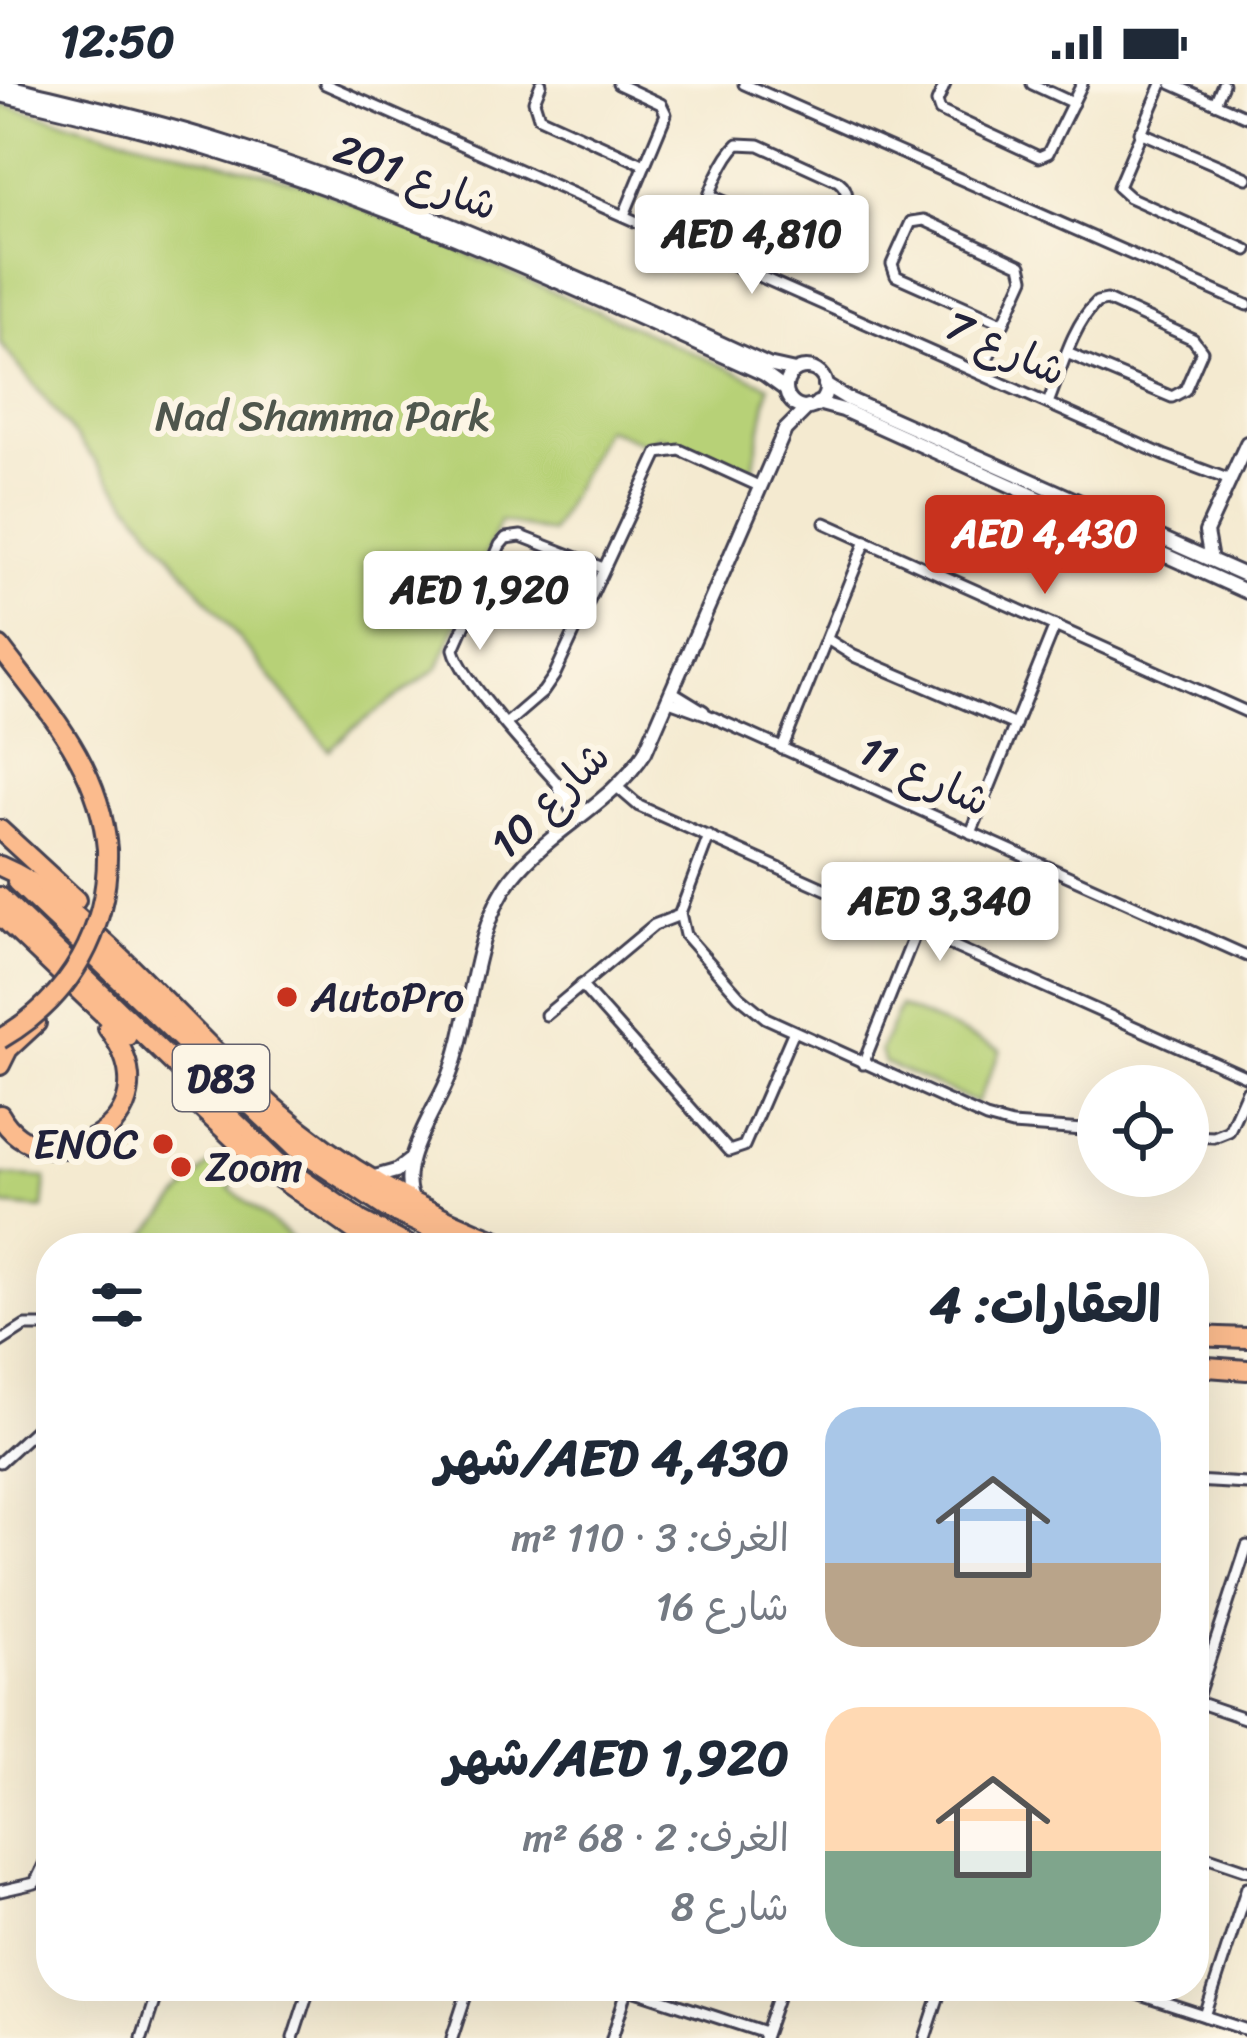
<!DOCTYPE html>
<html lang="ar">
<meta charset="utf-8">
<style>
body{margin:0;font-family:Sriracha,"Playpen Sans Arabic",sans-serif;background:#f2f2f3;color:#1f2937;direction:rtl;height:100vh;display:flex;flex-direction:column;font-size:45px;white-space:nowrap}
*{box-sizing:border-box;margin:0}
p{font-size:39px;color:#747a83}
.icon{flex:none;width:66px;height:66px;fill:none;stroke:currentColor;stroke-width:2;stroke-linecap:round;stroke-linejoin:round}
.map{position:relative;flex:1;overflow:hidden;direction:ltr}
.side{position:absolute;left:36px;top:1149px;width:1173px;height:768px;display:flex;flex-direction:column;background:#fff;border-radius:48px;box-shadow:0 12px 48px #0002;direction:rtl}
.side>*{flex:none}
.tools{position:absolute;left:1077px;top:981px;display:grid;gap:24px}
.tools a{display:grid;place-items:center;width:132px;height:132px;border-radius:50%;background:#fff;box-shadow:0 12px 48px #0002;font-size:60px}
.price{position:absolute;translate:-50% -102px;padding:0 27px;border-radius:12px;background:#fff;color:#222;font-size:39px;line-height:78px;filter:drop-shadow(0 3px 6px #0008)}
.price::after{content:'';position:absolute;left:50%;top:72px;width:36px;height:27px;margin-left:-18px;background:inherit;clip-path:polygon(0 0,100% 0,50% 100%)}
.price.selected{background:#c8321e;color:#fff}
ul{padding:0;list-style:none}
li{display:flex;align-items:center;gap:36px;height:300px;padding:0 48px}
li span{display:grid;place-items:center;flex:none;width:336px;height:240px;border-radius:36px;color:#555}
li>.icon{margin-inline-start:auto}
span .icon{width:144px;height:144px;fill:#fffc;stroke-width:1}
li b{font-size:51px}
h2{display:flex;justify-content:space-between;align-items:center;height:144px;padding:0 48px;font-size:51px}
.status{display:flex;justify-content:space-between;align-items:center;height:84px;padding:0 60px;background:#fff;direction:ltr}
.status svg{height:33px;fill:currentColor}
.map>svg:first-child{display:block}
</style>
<div class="status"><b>12:50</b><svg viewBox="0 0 49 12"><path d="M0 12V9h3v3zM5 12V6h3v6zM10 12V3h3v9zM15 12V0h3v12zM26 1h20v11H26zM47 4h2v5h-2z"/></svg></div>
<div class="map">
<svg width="1247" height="1954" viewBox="0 0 1247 1954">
<rect width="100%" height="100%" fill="#fcf5e5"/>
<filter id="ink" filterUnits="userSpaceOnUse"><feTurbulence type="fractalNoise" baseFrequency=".00833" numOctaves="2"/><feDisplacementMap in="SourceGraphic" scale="24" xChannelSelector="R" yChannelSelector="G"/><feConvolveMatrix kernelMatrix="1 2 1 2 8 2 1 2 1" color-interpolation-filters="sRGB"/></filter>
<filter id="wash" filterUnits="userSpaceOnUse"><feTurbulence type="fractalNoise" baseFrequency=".004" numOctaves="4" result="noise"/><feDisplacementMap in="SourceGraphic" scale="48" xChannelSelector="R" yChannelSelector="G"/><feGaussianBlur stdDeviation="2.7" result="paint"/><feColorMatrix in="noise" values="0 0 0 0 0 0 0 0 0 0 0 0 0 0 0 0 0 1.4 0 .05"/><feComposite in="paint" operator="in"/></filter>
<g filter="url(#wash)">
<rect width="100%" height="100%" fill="#f4ead0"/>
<g fill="#b7d177" stroke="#6c7a59" stroke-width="3">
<path d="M 0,20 L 306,100 L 769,302 L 752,390 L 659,352 L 648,361 L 605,344 L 551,449 L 500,437 L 438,584 L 352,645 L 329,666 L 0,259 Z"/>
<path d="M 900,922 L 1001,966 L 977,1019 L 884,979 L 880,967 Z"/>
<path d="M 216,1072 L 240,1093 L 229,1104 L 292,1155 L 284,1164 L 135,1164 Z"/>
<path d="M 0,1091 L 46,1094 L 43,1125 L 0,1121 Z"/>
</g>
</g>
<g filter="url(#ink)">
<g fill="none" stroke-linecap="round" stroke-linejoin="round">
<g stroke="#424051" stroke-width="15">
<g id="minor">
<path d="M 325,0 L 1166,372 L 1230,396"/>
<path d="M 541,0 L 534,17 L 539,33 L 645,81"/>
<path d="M 618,0 L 661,20 L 666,30 L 624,131"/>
<path d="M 744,0 L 1247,221"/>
<path d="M 945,0 L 937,18 L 940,27 L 1039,73 L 1048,69 L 1082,0"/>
<path d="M 1032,0 L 1073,19"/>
<path d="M 1162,0 L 1118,103 L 1129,113 L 1247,166"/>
<path d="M 1172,0 L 1247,33"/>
<path d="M 1215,19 L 1223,0"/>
<path d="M 1140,48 L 1247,94"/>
<path d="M 690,161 C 702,134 717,79 738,60 L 759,61 L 838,97 C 858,112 840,136 830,155 L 819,158 L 711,112"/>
<path d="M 981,289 L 1024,194 L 1021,181 L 924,136 L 911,138 L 892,180 L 896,192 L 1002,239"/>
<path d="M 1048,319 C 1061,287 1072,241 1097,218 L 1107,216 L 1193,255 L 1202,267 L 1185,306 L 1172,313 L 1069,270"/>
<path d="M 825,439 L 1247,628"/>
<path d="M 827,555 L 854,572 L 1015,641"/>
<path d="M 673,608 L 704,627"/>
<path d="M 669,617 L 708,631 L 1247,872"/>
<path d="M 507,639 L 543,608 L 554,592 L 658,369 L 680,366 L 761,403"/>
<path d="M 782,665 L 866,457"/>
<path d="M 617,703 L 639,722 L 1247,993"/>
<path d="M 558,704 L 577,736"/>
<path d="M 585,729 C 558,700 461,598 454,565 L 500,461 L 506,454 L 521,452 L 603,484"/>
<path d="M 971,749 L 1055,542"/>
<path d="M 709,752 L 680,829 L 685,851 L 739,912 L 766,934 L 986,1034 L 1012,1041 L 1098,1047"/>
<path d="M 581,901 L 729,1067 L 744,1062 L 793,949"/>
<path d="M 546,931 L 654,841 L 680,831"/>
<path d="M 863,980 L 917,845"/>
<path d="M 1188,1052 L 1214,1053 L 1229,1047 L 1247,1007"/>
<path d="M 0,1258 L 25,1242 L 51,1242"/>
<path d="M 0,1378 L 51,1331"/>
<path d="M 1194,1397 L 1247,1400"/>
<path d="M 1194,1617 L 1247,1635"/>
<path d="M 1196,1617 L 1247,1462"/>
<path d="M 1194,1768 L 1247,1786"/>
<path d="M 0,1807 L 35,1799 L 51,1766"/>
<path d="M 621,1902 L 765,1949"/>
<path d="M 1113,1902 L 1247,1946"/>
<path d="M 1205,1932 L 1247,1803"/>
<path d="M 142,1954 L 159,1902"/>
<path d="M 293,1954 L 310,1902"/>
<path d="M 452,1954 L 469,1902"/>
<path d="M 612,1954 L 628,1904"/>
<path d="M 764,1954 L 782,1902"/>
<path d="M 925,1954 L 942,1902"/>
</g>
</g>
<g stroke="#424051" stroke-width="18">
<g id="tertiary">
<path d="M 0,0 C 77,19 154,36 229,60 C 415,119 592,200 768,281 L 795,287"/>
<path d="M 0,11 C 74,29 149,46 221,69 C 408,127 586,209 764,290 L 786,306"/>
<circle cx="806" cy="304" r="20"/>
<path d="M 825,301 L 848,315 L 1247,492"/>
<path d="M 817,319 L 843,326 L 1247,508"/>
<path d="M 1211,476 L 1206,448 L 1247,359"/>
<path d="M 371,1094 L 396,1087 L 410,1076"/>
<path d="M 415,1120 C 392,1086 435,1028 449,993 C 473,930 472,846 512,794 C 550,745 611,721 645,668 L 785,346 L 808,323"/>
</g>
</g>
<g stroke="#424051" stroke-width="24">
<g id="motorway">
<path d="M 0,563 C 48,627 100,682 107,765"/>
<path d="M 0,746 L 76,816"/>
<path d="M 0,782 C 42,800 70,826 103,857 C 161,910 213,970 273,1023 C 343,1085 428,1132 516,1164"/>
<path d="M 17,798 L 296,1064 L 385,1123 L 472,1164"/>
<path d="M 0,813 L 278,1079 L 361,1137 L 413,1164"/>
<path d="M 0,831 L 127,952"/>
<path d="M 0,981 L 8,965 L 36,939"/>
<path d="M 190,1013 L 264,1083 L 380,1164"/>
<path d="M 0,1031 C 42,1107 182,1041 108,944"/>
<path d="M 1194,1252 L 1247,1254"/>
<path d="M 1194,1282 L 1247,1286"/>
</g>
</g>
<use href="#minor" stroke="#fff" stroke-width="9"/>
<use href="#tertiary" stroke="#fff" stroke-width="12"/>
<use href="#motorway" stroke="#fbbb8d" stroke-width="18"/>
<g stroke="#424051" stroke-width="24" stroke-linecap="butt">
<path id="motorway-bridge" d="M 0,955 C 71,914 109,846 107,765"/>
</g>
<use href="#motorway-bridge" stroke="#fbbb8d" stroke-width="18"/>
</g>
</g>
<g fill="#c8321e" stroke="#fcf5e5" stroke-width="4.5">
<circle cx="287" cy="913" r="12"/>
<circle cx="163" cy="1060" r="12"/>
<circle cx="181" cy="1083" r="12"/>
</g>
<g text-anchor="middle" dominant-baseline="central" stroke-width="12" stroke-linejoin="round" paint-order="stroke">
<rect fill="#fcf5e5" stroke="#63616e" stroke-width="3" x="173" y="961" width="96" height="66" rx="9"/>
<g font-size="39" font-weight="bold" fill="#22223b">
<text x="221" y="994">D83</text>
</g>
<g font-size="42" fill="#22223b" stroke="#fcf5e5">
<text transform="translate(416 93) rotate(21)">شارع 201</text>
<text transform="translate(1006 264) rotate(24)">شارع 7</text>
<text transform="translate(925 692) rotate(24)">شارع 11</text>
<text transform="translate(550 716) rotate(-44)">شارع 10</text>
</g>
<g font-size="42" fill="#4f574d" stroke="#fcf5e5">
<text x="323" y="332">Nad Shamma Park</text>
</g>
<g font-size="42" fill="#22223b" stroke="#fcf5e5" text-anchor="start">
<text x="311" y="913">AutoPro</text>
<text x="139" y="1060" text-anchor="end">ENOC</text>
<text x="205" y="1083">Zoom</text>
</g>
</g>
</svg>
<div class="tools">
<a><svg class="icon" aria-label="locate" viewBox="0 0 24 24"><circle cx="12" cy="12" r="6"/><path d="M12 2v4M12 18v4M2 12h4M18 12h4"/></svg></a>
</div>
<b class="price" style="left:752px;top:213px">AED 4,810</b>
<b class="price selected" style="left:1045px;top:513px">AED 4,430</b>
<b class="price" style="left:480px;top:569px">AED 1,920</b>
<b class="price" style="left:940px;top:880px">AED 3,340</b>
<section class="side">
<h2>العقارات: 4<svg class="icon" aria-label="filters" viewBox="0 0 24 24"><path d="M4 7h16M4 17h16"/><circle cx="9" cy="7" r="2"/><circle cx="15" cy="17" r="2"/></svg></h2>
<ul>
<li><span style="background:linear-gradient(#a9c7e8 65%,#b9a48a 0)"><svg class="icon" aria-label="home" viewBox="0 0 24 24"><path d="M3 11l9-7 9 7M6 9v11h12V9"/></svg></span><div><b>AED 4,430/شهر</b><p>الغرف: 3 · 110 m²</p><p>شارع 16</p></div></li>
<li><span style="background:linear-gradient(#ffd9b3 60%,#7fa58c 0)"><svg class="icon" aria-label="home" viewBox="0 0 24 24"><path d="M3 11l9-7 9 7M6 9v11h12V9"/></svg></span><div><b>AED 1,920/شهر</b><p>الغرف: 2 · 68 m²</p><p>شارع 8</p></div></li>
</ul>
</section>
</div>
